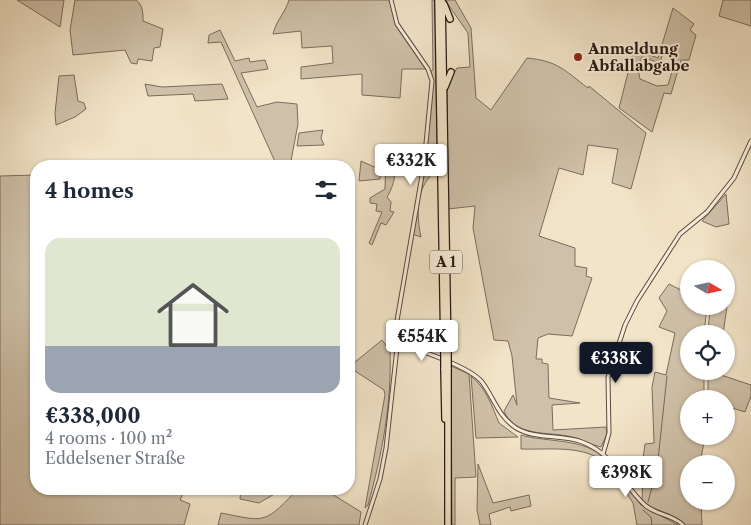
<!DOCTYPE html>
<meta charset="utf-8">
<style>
body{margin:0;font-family:"Libre Caslon Text",serif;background:#f2f2f3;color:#1f2937;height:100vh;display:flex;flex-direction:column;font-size:19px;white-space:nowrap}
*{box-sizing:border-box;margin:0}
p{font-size:16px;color:#747a83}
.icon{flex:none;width:28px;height:28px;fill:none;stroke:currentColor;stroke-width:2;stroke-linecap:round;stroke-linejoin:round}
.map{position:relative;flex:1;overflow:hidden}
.panel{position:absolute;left:30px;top:160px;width:325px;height:335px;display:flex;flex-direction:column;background:#fff;border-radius:20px;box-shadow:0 1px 4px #0004}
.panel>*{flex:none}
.needle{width:32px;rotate:99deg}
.buttons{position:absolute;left:680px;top:260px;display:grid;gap:10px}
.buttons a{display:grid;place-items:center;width:55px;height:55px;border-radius:50%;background:#fff;box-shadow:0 1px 4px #0004;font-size:25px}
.price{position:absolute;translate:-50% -42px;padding:0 11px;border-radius:5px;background:#fff;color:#222;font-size:16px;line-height:32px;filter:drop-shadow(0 1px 2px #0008)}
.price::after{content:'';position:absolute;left:50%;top:30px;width:15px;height:11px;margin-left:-8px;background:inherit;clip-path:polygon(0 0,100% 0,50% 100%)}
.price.selected{background:#111827;color:#fff}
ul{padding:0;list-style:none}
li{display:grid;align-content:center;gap:10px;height:265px;padding:0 15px}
li span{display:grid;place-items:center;height:155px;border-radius:15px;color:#555}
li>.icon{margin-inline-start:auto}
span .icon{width:90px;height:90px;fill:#fffc;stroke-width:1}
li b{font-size:21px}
h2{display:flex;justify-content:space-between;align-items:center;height:60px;padding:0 15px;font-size:21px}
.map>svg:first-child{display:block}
</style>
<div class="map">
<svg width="751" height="525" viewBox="0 0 751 525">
<rect width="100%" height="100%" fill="#f2e4c8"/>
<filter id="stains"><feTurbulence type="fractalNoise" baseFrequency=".004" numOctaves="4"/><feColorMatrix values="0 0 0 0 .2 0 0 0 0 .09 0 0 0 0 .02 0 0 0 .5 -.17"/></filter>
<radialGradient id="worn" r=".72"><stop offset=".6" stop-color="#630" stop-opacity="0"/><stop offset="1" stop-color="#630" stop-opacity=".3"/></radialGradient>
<g fill="#cfc1a9" stroke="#7a6c5c" fill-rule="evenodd">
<path d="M 17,0 L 64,0 L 60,27 Z"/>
<path d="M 75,0 L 136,0 C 143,5 143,13 143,21 L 163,29 L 160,47 L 154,48 L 152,61 L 138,59 L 137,64 L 131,63 L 125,50 L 73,55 L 70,30 Z"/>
<path d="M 289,0 L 391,0 L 395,18 L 428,69 L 402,69 L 400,98 L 362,95 L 362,74 L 301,79 L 301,67 L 333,63 L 332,46 L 302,48 L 301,31 L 273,34 C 276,21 285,13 289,0 Z"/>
<path d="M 432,0 L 435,0 L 437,160 C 436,172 428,177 423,187 C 416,201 418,224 421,237 L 412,234 L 424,164 L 432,85 L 429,72 L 433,70 Z"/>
<path d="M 445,0 L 455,0 L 471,28 L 476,98 L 491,110 L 527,58 C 558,61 564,70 588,88 L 589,86 L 646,133 L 631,189 L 612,183 L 618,149 L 588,145 L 583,175 L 559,168 L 539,236 L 575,248 L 575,266 L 587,268 L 586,276 L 592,278 L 572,336 L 548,334 L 538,338 L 536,359 L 542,359 L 542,363 L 548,364 L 549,398 L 580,403 L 552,405 L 553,430 L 606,427 L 607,434 L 601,447 C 591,445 582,439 572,437 C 549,431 515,438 504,411 L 513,395 L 517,405 L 512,356 L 508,341 L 494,340 L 473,228 L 475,206 L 448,209 L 447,85 L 457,68 L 470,67 L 468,33 Z"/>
<path d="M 723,0 L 751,0 L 751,26 L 719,16 Z"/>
<path d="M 673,8 L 694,24 L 690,30 L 696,35 L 689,60 L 681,60 L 671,94 L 664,93 L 652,132 L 619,108 L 634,49 L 658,58 ZM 664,49 L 677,55 L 668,85 L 657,86 L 640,79 L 638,69 L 642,57 L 660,63 Z"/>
<path d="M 220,30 L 235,61 L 249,58 L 250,62 L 265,60 L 268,69 L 241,73 L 257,107 L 277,102 L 297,104 L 298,124 L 290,166 L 277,166 L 221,42 L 208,43 L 209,35 Z"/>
<path d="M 74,75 L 78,101 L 84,103 L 86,109 L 75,117 L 56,125 L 55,113 L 59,76 Z"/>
<path d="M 145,84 L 162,87 L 222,84 L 228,99 L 195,101 L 193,94 L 148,96 Z"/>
<path d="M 323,130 L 321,138 L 324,145 L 297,146 L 299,133 Z"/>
<path d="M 386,154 L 393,154 C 396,171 396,182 387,197 L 391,202 L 390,211 L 394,212 L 386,225 L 381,223 L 372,245 L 369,243 L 382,212 L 376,211 L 377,204 L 370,203 L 370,198 L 385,189 Z"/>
<path d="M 361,161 L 381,170 L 380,179 L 359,181 Z"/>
<path d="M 36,175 L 36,489 L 185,489 L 180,500 L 190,504 L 184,525 L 0,525 L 0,176 Z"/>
<path d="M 726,194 L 729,224 L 716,227 L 702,221 Z"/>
<path d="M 669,284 L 689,294 L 689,306 L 707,306 L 704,334 L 689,334 L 688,369 L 689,371 L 704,371 L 704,399 L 689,399 L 689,436 L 705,436 L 700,464 L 689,464 L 689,501 L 701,501 L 702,525 L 684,525 C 674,512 654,512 642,500 L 643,474 L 641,473 L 645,444 L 654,443 L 652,387 L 655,372 L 666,375 L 675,333 L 659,327 L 667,311 L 659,298 Z"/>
<path d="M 726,292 L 729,293 L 723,334 L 708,334 L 710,306 L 726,306 Z"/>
<path d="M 382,340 L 390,351 C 392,403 382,454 368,505 L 365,508 L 385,395 L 384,390 L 349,367 Z"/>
<path d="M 451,366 L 469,374 L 476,477 L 455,478 L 455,525 L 452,525 Z"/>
<path d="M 708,371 L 718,371 L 718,374 L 751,385 L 751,396 L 745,412 L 726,406 L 726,399 L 708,399 Z"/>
<path d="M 471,376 C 486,388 492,406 499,423 L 518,437 L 476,438 Z"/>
<path d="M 521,435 C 546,443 595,437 608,465 C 585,444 551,450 521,449 Z"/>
<path d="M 478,464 L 493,503 L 529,495 L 531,506 L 511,511 L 510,507 L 489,514 L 491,525 L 480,525 L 477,510 Z"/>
<path d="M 614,469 L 641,505 L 678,525 L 637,525 L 633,503 L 613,472 Z"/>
<path d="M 241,489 L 283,489 L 259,503 L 240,499 Z"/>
<path d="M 292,489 L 324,489 L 361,512 L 359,525 L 218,525 L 221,513 C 263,521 264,525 294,493 Z"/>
</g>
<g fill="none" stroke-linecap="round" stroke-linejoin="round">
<g stroke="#776859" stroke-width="1">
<path d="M 648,502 L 657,469 L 667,376"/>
<path d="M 643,510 L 651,517 L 652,525"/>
</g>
<g stroke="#594a3e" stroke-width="5">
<g id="minor">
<path d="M 391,0 L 397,24 L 428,69 L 432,81 L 424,164 L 394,338"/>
<circle cx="396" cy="343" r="5"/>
<path d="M 399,346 C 418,348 471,368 482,382 C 494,398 498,416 516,428 C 536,440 561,434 582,442 C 617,455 621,485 646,506 C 657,515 673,515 683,525"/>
<path d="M 603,454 L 609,433 L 608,377 L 625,325 L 637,301 L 680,234 L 707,212 L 734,178 L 751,141"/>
<path d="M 365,525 L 380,479 L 386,448 L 397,348"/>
</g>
</g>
<g stroke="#261710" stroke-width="8">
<g id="highway">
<path d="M 438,0 L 444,354"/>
<path d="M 442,0 L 448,354"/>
<path d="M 444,4 L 450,19"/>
<path d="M 445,87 L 451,72"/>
<path d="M 444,368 L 445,419"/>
<path d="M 448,368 L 448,525"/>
</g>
</g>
<use href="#minor" stroke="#f7eddb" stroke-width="3"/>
<use href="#highway" stroke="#f2e4c8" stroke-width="5.5"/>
<g stroke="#261710" stroke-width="8" stroke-linecap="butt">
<g id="highway-bridge">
<path d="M 444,354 L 444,368"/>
<path d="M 448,354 L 448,368"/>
</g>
</g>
<use href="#highway-bridge" stroke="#f2e4c8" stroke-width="5.5"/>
</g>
<circle fill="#8f2418" stroke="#f7eddb" stroke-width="2" cx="578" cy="57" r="5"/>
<g text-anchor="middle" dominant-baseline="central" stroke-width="4" stroke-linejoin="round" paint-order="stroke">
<rect fill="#f7eddb" stroke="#65574d" stroke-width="1" x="430" y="250.5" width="32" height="23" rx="4"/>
<g font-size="14" font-weight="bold" fill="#261710">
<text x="446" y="262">A 1</text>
</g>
<g font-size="15" font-weight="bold" fill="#261710" stroke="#f7eddb" text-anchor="start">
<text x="588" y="48">Anmeldung<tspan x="588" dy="17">Abfallabgabe</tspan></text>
</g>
</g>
<rect width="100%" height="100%" filter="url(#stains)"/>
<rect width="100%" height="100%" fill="url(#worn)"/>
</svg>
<div class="buttons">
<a><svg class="needle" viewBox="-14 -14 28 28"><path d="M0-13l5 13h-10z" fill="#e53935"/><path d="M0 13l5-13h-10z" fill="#747a83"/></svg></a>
<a><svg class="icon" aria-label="locate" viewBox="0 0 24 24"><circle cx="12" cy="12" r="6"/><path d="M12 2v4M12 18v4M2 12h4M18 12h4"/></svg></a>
<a>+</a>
<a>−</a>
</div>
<b class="price" style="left:411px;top:186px">€332K</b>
<b class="price" style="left:422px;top:362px">€554K</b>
<b class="price selected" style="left:616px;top:384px">€338K</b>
<b class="price" style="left:626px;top:498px">€398K</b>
<section class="panel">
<h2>4 homes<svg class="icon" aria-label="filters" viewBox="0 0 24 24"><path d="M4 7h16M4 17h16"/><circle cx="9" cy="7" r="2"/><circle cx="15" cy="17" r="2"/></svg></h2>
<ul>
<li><span style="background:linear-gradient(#dfe7d0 70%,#9aa5b1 0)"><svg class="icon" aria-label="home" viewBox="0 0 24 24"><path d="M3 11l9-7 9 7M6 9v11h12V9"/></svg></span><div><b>€338,000</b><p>4 rooms · 100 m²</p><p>Eddelsener Straße</p></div></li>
</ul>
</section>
</div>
